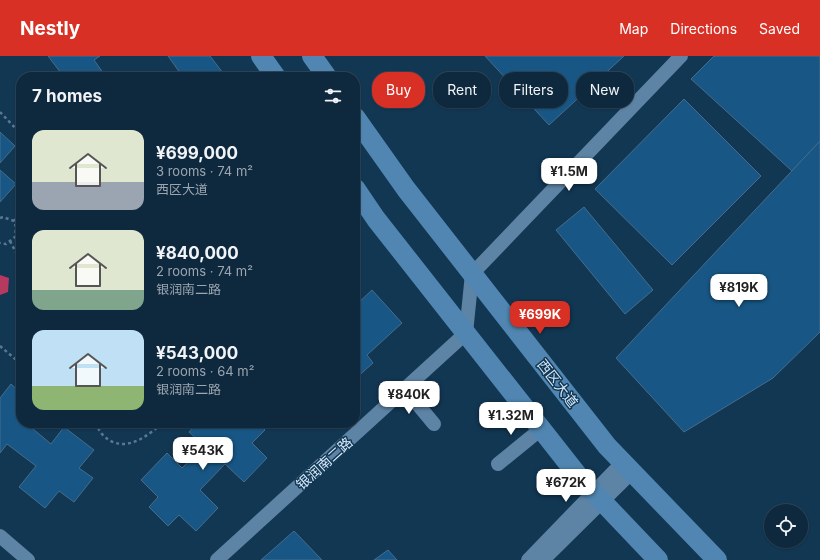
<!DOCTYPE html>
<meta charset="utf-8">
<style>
body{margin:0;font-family:Inter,"Noto Sans SC",sans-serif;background:#1c3549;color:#f1f3f6;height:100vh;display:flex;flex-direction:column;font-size:15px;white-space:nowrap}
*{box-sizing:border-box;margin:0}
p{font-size:13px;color:#9ba6b0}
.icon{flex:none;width:22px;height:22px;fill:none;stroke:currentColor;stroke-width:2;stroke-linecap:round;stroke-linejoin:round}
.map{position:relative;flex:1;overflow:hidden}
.sheet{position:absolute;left:16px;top:16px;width:344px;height:356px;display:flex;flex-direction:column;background:#0e293e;border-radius:16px;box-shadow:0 1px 3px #0004,0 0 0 1px #2e4558}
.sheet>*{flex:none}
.banner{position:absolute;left:372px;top:16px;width:380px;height:36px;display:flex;gap:8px}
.tools{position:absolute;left:764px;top:448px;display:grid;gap:8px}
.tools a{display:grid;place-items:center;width:44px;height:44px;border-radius:50%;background:#0e293e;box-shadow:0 1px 3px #0004,0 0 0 1px #2e4558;font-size:20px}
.price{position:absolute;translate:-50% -34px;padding:0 9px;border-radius:8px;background:#fff;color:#222;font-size:13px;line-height:26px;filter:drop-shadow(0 1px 2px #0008)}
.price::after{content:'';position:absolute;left:50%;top:24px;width:12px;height:9px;margin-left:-6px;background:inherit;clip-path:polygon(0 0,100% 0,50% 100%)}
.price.selected{background:#d93025;color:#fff}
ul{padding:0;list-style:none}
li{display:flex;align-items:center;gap:12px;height:100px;padding:0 16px}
li span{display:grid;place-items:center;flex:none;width:112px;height:80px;border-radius:12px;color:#555}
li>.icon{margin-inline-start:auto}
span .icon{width:48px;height:48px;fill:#fffc;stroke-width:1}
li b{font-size:17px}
h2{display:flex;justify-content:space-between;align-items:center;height:48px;padding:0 16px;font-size:17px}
.chip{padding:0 14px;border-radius:16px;background:#0e293e;box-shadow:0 1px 3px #0004,0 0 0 1px #2e4558;font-size:14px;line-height:36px}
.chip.selected{background:#d93025;color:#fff}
header{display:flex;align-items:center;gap:24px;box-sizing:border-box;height:56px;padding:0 20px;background:#d93025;color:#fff}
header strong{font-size:19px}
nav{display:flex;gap:22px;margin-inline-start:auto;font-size:14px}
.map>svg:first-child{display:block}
</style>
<header>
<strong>Nestly</strong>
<nav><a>Map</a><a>Directions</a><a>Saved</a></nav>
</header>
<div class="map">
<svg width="820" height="504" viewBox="0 0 820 504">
<rect width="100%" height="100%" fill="#123753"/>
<path fill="#b63960" d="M 0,219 L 9,222 L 8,236 L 0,239 Z"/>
<g fill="#185785" stroke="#476c8b">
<path d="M 48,0 L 100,0 L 94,4 L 106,21 L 64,21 Z"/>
<path d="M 168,0 L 210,0 L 226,21 L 183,21 Z"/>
<path d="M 485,0 L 624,0 L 549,69 Z"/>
<path d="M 714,0 L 820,0 L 820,85 L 792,115 L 691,23 Z"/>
<path d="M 684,43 L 761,120 L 672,209 L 595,133 Z"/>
<path d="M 0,76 L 15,90 L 0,107 Z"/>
<path d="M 820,85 L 820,276 L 773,322 L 684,376 L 616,302 Z"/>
<path d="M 0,114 L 16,128 L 0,146 Z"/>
<path d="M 584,151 L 653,234 L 625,258 L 556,174 Z"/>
<path d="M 372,234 L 402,267 L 367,299 L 373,307 L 355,323 L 355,250 Z"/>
<path d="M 11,328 L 21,337 L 21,367 L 28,367 L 27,368 L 51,388 L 64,371 L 94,394 L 79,412 L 93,422 L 74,446 L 59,435 L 45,452 L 19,431 L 36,410 L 7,388 L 0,397 L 0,342 Z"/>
<path d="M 197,367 L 258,367 L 265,374 L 252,387 L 267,402 L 244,426 L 225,408 L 200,434 L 218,452 L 196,475 L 179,459 L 168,470 L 149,451 L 158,441 L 141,424 L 167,397 L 182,412 L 204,390 L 189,376 Z"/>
<path d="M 294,475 L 322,504 L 261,504 Z"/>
<path d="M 388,494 L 397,504 L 374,504 Z"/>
</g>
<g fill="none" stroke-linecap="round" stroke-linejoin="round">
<g stroke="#5a7891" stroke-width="2.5" stroke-dasharray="3 3" stroke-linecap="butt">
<path d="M 0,56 L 21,78"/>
<path d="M 0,162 L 3,161 L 14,165 L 16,171 L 15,181 L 6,188 L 0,187"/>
<path d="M 14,165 L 21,158"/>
<path d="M 10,185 L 21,206"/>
<path d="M 0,290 L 21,308"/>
<path d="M 95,367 C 98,371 100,377 104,380 C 123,398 146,382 162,367"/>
</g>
<g stroke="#5e84a5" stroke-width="14">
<path d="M 405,333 L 434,368"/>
<path d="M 498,408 L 541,373"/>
<path d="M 0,480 L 28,504"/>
<path d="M 217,504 L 466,277 L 472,218 L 681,0"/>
<path d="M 528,504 L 623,406"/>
<path d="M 543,504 L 632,416"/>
</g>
<g stroke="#5086b1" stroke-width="20">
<path d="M 261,0 L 276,21"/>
<path d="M 312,0 L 327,21"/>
<path d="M 355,61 L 406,133 L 607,390 L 717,504"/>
<path d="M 355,132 L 376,163 L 579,421 L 658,504"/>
</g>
</g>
<g text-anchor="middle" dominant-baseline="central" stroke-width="3" stroke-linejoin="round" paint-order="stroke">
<g font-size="14" fill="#d6eafd" stroke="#123753">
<text transform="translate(558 327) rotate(52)">西区大道</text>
<text transform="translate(324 407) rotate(-42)">银润南二路</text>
</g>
</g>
</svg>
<div class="tools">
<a><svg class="icon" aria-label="locate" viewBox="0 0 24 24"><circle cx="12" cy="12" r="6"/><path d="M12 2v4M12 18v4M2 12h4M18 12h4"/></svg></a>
</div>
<b class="price" style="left:569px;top:136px">¥1.5M</b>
<b class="price" style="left:739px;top:252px">¥819K</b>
<b class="price selected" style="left:540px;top:279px">¥699K</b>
<b class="price" style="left:409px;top:359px">¥840K</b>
<b class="price" style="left:511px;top:380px">¥1.32M</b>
<b class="price" style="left:203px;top:415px">¥543K</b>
<b class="price" style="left:566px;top:447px">¥672K</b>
<div class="banner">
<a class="chip selected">Buy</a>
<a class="chip">Rent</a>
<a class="chip">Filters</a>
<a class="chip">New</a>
</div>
<section class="sheet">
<h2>7 homes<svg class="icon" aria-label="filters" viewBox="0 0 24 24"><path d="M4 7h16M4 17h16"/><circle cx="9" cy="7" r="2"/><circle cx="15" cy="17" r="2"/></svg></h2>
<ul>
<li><span style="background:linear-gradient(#dfe7d0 65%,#9aa5b1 0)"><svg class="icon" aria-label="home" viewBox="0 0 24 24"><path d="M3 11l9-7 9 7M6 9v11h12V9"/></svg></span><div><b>¥699,000</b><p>3 rooms · 74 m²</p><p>西区大道</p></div></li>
<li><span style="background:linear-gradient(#dfe7d0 75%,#7fa58c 0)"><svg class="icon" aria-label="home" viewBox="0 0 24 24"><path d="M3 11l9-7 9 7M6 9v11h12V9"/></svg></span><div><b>¥840,000</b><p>2 rooms · 74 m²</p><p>银润南二路</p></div></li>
<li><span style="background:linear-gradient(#bfe0f5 70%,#8fb573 0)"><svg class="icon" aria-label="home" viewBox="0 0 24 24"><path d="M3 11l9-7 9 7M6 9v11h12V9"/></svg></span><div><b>¥543,000</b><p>2 rooms · 64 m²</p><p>银润南二路</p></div></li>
</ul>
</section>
</div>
